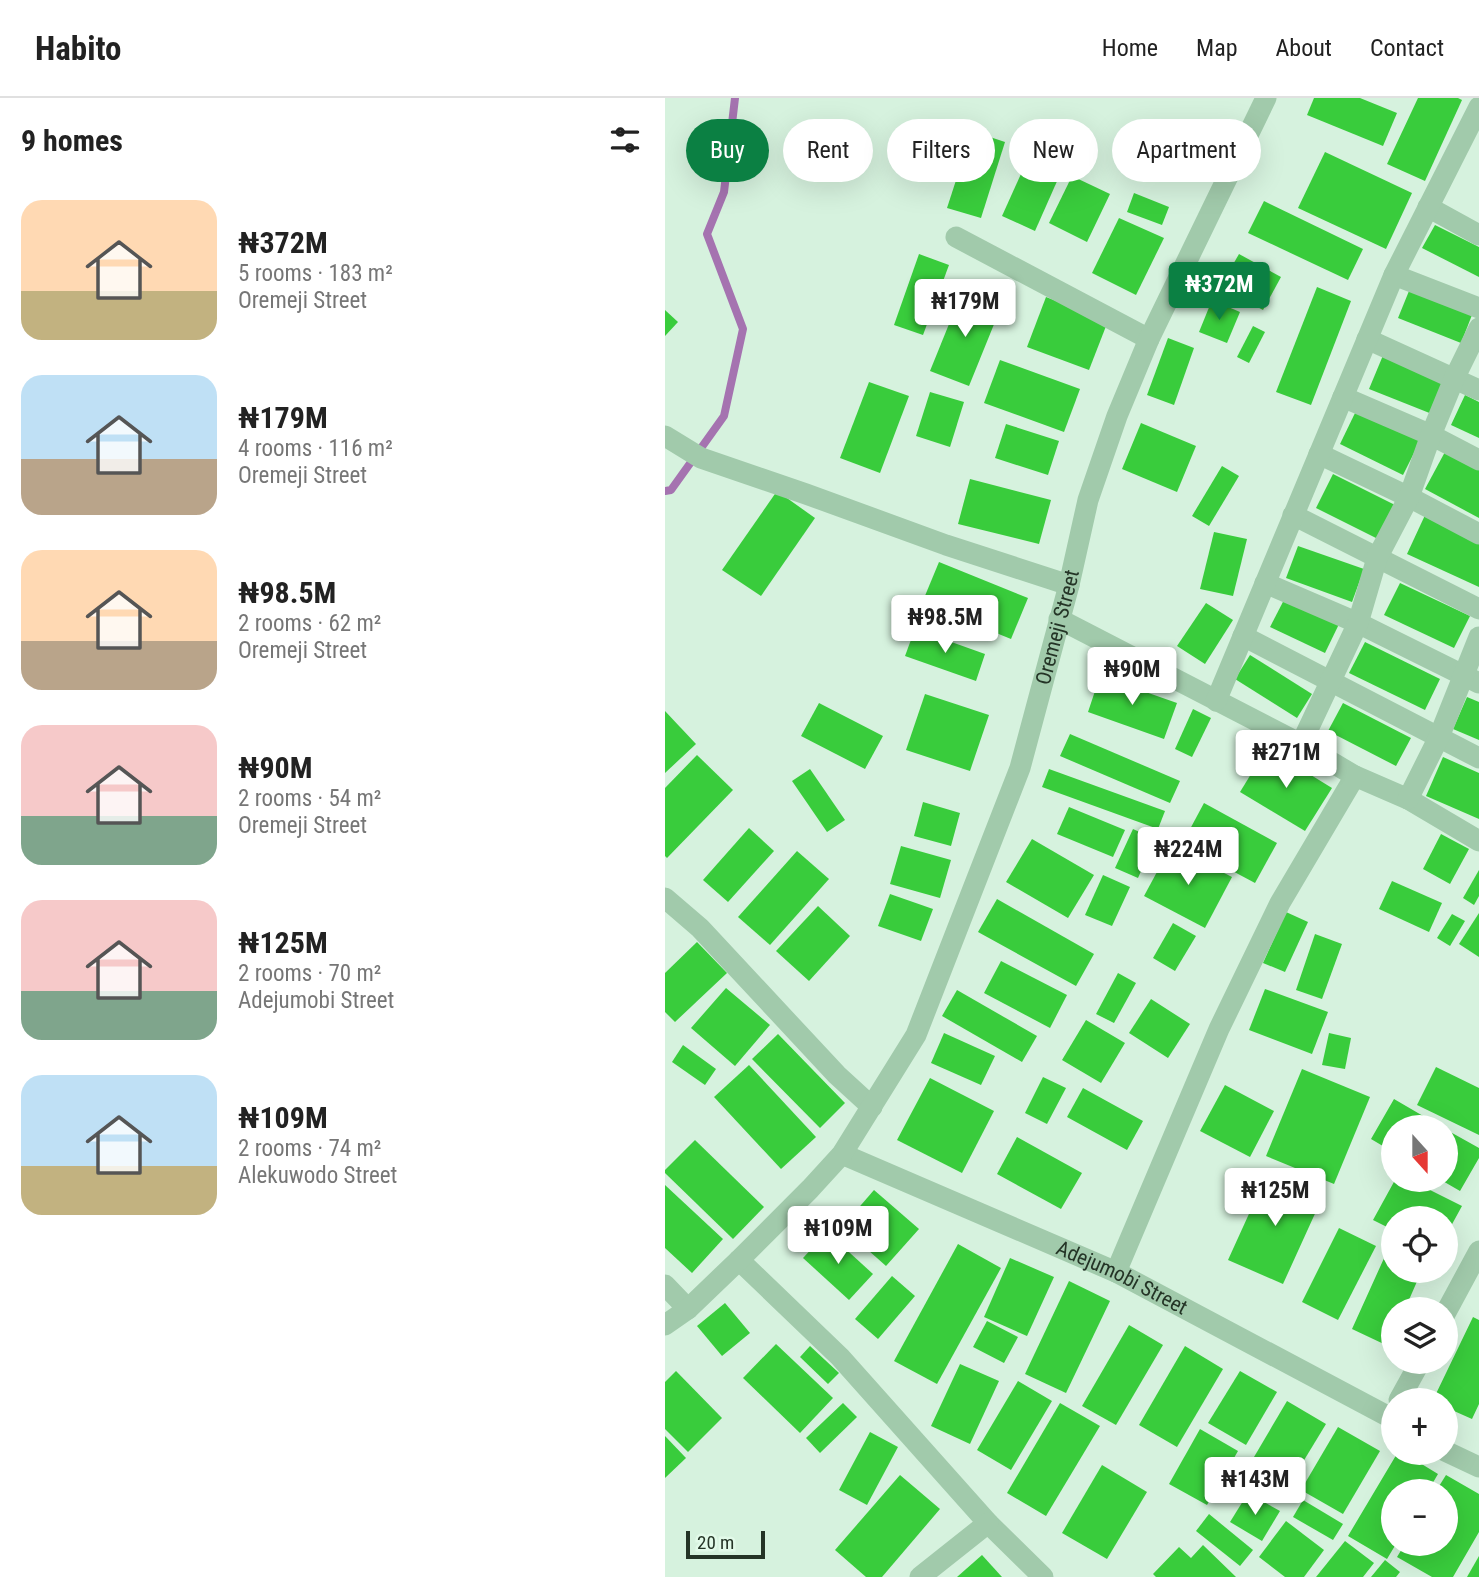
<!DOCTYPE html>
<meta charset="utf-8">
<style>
body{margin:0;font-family:"Roboto Condensed",sans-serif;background:#f6f6f6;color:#222;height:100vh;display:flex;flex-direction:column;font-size:26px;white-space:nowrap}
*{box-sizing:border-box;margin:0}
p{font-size:23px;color:#767676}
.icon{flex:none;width:38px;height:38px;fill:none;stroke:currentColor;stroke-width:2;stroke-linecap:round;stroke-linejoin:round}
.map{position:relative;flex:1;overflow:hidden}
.details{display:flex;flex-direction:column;background:#fff;width:665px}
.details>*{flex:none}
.banner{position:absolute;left:21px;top:21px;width:665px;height:63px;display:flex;gap:14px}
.needle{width:46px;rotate:159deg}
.fabs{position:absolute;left:716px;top:1017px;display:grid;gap:14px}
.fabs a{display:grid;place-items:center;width:77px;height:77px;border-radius:50%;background:#fff;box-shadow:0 7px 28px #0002;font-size:35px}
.scale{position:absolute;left:21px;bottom:18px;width:79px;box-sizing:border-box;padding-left:7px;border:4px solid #243426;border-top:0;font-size:19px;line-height:24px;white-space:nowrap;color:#243426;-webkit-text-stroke:5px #e2fae9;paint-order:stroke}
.price{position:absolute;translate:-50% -60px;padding:0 16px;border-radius:7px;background:#fff;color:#222;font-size:23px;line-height:46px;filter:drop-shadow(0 2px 4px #0008)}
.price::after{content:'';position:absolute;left:50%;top:42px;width:21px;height:16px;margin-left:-10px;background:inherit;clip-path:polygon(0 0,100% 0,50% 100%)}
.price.on{background:#0b8043;color:#fff}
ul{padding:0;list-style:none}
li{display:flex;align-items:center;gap:21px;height:175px;padding:0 21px}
li span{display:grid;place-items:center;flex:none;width:196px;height:140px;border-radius:21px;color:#555}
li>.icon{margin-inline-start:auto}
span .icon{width:84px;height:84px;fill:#fffc;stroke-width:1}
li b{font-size:30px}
h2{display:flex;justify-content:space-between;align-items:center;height:84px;padding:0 21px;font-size:30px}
.pill{padding:0 24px;border-radius:32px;background:#fff;box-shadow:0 7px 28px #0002;font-size:24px;line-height:63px}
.pill.on{background:#0b8043;color:#fff}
header{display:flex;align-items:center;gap:42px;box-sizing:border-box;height:98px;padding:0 35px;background:#fff;border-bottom:2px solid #e0e0e0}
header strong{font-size:33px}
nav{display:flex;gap:38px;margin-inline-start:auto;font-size:24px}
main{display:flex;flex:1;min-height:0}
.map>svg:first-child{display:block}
</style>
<header>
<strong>Habito</strong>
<nav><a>Home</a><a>Map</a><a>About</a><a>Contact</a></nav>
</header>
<main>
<section class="details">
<h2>9 homes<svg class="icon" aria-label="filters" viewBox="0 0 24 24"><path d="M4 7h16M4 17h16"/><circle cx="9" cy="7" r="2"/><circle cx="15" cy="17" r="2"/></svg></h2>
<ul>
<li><span style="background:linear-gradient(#ffd9b3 65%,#c2b280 0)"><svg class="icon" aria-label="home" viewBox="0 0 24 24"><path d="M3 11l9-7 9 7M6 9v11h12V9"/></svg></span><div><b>₦372M</b><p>5 rooms · 183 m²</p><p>Oremeji Street</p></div></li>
<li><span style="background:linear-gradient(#bfe0f5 60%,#b9a48a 0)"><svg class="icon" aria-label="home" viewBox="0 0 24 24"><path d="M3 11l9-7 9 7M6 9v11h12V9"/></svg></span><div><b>₦179M</b><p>4 rooms · 116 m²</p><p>Oremeji Street</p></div></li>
<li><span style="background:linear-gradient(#ffd9b3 65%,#b9a48a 0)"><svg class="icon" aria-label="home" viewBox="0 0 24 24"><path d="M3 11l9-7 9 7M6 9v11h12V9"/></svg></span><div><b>₦98.5M</b><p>2 rooms · 62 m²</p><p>Oremeji Street</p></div></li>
<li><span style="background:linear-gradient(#f6c9c9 65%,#7fa58c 0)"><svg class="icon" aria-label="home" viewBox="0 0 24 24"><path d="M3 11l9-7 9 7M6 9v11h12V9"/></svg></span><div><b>₦90M</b><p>2 rooms · 54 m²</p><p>Oremeji Street</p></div></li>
<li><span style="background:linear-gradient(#f6c9c9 65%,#7fa58c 0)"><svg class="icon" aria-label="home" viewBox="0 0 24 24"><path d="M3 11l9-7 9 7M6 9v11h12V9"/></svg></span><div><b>₦125M</b><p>2 rooms · 70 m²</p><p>Adejumobi Street</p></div></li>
<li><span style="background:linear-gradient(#bfe0f5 65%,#c2b280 0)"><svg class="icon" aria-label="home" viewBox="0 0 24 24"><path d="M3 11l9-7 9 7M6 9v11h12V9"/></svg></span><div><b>₦109M</b><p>2 rooms · 74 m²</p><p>Alekuwodo Street</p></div></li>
</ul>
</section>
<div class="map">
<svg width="814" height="1479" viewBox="0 0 814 1479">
<rect width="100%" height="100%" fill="#d6f2de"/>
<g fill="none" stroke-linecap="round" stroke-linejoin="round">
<path stroke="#a573b0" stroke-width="8" d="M 0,393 L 6,392 L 59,318 L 78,231 L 42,136 L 59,94 L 70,0"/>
</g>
<g fill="#39cc3c">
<path d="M 649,0 L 695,0 L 732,15 L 718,48 L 642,17 Z"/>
<path d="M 753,0 L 793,0 L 797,2 L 760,83 L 722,66 Z"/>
<path d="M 307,33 L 340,44 L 316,120 L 282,110 Z"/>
<path d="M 660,54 L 747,95 L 721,151 L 633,110 Z"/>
<path d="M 360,67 L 393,81 L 370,133 L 337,118 Z"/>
<path d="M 407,78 L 445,96 L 422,144 L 384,125 Z"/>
<path d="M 469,95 L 504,109 L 497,127 L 462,114 Z"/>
<path d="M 599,103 L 698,151 L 683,182 L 583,135 Z"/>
<path d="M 454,120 L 499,140 L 471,197 L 427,175 Z"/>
<path d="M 770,127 L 814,149 L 814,179 L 757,150 Z"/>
<path d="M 254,156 L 284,167 L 258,237 L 229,227 Z"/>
<path d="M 574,156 L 616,179 L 598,212 L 555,189 Z"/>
<path d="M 652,189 L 686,203 L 646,307 L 611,294 Z"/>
<path d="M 744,193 L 807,217 L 796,245 L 733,220 Z"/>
<path d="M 297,194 L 336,209 L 304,288 L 265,273 Z"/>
<path d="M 381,199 L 443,223 L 424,272 L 362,249 Z"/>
<path d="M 547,202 L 575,214 L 562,245 L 534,234 Z"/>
<path d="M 0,212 L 13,224 L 0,238 Z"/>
<path d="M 588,228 L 600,234 L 584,265 L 572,259 Z"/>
<path d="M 503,240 L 529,250 L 509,307 L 482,297 Z"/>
<path d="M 719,255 L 781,281 L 767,316 L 704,291 Z"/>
<path d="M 335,262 L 415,291 L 399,334 L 319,305 Z"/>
<path d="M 204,284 L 244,298 L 215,375 L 175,360 Z"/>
<path d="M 265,294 L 299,304 L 285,349 L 251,338 Z"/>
<path d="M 800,297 L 814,304 L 814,340 L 786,327 Z"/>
<path d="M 691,313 L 755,343 L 738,377 L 675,346 Z"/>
<path d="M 476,325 L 531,348 L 512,394 L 457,371 Z"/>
<path d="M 341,326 L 394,343 L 383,377 L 330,360 Z"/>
<path d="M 781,352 L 814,370 L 814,420 L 760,391 Z"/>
<path d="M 557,368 L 574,378 L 544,428 L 527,418 Z"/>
<path d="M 668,376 L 730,407 L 713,441 L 651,410 Z"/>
<path d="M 305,381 L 386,402 L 374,446 L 293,426 Z"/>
<path d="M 112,393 L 150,420 L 96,498 L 57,472 Z"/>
<path d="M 761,415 L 814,439 L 814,489 L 742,456 Z"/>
<path d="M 549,434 L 582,441 L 568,498 L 535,491 Z"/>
<path d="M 633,448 L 699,471 L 687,504 L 621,480 Z"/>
<path d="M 274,464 L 363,500 L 346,541 L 257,505 Z"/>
<path d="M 735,485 L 805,518 L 789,550 L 719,517 Z"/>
<path d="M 621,498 L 675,524 L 660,555 L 605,529 Z"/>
<path d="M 541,505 L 568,522 L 540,566 L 512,548 Z"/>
<path d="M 250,531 L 320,556 L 311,583 L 240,558 Z"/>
<path d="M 700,544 L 775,581 L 760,612 L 684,575 Z"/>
<path d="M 585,557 L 647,596 L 632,620 L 570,581 Z"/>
<path d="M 435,578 L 512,605 L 499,641 L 423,614 Z"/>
<path d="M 260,596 L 324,617 L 305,673 L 241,652 Z"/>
<path d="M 802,599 L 814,604 L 814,642 L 788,631 Z"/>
<path d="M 154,605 L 218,638 L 200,671 L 136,638 Z"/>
<path d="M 678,605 L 746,640 L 731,668 L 663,633 Z"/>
<path d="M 528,611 L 546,620 L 527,659 L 510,651 Z"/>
<path d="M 0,613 L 31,646 L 0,675 Z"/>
<path d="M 405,636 L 515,683 L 505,705 L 395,658 Z"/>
<path d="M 602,650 L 667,690 L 640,733 L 575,694 Z"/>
<path d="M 32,657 L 68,692 L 2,760 L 0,758 L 0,690 Z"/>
<path d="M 778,659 L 814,675 L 814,721 L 761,698 Z"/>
<path d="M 145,671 L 180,722 L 162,734 L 127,683 Z"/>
<path d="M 384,671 L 500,713 L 493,731 L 377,689 Z"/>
<path d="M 258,704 L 295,715 L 286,748 L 249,738 Z"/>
<path d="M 539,705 L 612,745 L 590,785 L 517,746 Z"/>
<path d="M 404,709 L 460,732 L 448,759 L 392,736 Z"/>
<path d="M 84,730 L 109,753 L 63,804 L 38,782 Z"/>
<path d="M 468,731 L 490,741 L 473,780 L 450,770 Z"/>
<path d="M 776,736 L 804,751 L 785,786 L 758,771 Z"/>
<path d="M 367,741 L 429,777 L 403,820 L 341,784 Z"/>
<path d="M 236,748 L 286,762 L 275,800 L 225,786 Z"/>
<path d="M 506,748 L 567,779 L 540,830 L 479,798 Z"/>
<path d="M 132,753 L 164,781 L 105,847 L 73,819 Z"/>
<path d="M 814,772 L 814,798 L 809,807 L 798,800 Z"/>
<path d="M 438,777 L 465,789 L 447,828 L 420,817 Z"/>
<path d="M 727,783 L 777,805 L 764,834 L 714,811 Z"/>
<path d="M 225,796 L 268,811 L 256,843 L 213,828 Z"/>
<path d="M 332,801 L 429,856 L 411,888 L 313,834 Z"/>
<path d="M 153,808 L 185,838 L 144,883 L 111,853 Z"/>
<path d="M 621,814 L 643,824 L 620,874 L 598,865 Z"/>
<path d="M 814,815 L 814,859 L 794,846 Z"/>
<path d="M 787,816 L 800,823 L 785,848 L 772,840 Z"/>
<path d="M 508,825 L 531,838 L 510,873 L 488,860 Z"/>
<path d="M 650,836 L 677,846 L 657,901 L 631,892 Z"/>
<path d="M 32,844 L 62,875 L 10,924 L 0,914 L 0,875 Z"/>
<path d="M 336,863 L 402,897 L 385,930 L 319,895 Z"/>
<path d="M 453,875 L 471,885 L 449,925 L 431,916 Z"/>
<path d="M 61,890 L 105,927 L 70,968 L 26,930 Z"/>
<path d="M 600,891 L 663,914 L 647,956 L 584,932 Z"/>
<path d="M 292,892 L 372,938 L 357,964 L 277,918 Z"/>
<path d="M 486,901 L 525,926 L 503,960 L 464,935 Z"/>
<path d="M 421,922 L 460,945 L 436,985 L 397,962 Z"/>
<path d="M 279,935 L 330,958 L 316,987 L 266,965 Z"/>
<path d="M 664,935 L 686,940 L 680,971 L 657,967 Z"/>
<path d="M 113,936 L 180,1005 L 155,1030 L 87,961 Z"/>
<path d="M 18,947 L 51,971 L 40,987 L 7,964 Z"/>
<path d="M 84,967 L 151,1039 L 116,1071 L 49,999 Z"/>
<path d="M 771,969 L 814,990 L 814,1037 L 752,1007 Z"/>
<path d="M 637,971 L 705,999 L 669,1086 L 601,1058 Z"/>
<path d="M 378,979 L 401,990 L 382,1026 L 360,1015 Z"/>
<path d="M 265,980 L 329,1013 L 297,1075 L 232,1042 Z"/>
<path d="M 560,987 L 609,1013 L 585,1059 L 535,1033 Z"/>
<path d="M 418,990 L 478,1023 L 462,1052 L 402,1019 Z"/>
<path d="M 729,1001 L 777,1029 L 728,1029 L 728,1054 L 706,1041 Z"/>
<path d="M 780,1031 L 814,1050 L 814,1060 L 795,1093 L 776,1082 L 780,1082 Z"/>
<path d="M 352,1039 L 417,1075 L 396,1111 L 332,1076 Z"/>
<path d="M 30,1042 L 99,1109 L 68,1141 L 0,1075 L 0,1072 Z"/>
<path d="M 603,1074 L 658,1098 L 618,1186 L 563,1162 Z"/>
<path d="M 730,1082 L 745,1082 L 797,1108 L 780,1139 L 780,1120 L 728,1120 L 728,1132 L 708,1122 Z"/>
<path d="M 0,1087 L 58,1141 L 27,1175 L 0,1150 Z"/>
<path d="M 209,1092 L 254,1131 L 221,1168 L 177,1129 Z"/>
<path d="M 674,1130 L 711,1148 L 673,1222 L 637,1204 Z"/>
<path d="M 162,1134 L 208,1176 L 184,1202 L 138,1160 Z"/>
<path d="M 293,1146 L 336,1170 L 272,1286 L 229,1263 Z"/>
<path d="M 725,1147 L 728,1148 L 728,1172 L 757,1172 L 740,1211 L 728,1211 L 728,1237 L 723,1248 L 687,1231 Z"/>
<path d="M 345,1160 L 389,1179 L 362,1238 L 319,1219 Z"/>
<path d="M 227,1178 L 250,1198 L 213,1241 L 190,1221 Z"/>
<path d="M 404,1183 L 445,1203 L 401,1295 L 360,1276 Z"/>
<path d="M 60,1205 L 85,1235 L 57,1258 L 32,1228 Z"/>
<path d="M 808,1219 L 814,1222 L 814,1306 L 807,1321 L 780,1309 L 780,1302 L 768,1302 Z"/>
<path d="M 322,1223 L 353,1239 L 339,1265 L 308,1249 Z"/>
<path d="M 464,1227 L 498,1247 L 451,1327 L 417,1308 Z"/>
<path d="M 111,1246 L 168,1300 L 135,1335 L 78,1280 Z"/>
<path d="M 145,1248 L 174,1275 L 163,1286 L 135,1259 Z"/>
<path d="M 520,1248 L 558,1271 L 512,1349 L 474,1327 Z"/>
<path d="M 295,1266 L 334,1283 L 305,1346 L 266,1328 Z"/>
<path d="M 11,1273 L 57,1320 L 23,1354 L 0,1331 L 0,1284 Z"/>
<path d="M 575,1273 L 612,1294 L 581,1347 L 543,1325 Z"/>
<path d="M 353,1283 L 387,1303 L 346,1372 L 312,1352 Z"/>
<path d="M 622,1303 L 661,1326 L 627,1382 L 589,1359 Z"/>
<path d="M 178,1305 L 192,1319 L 155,1355 L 141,1340 Z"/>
<path d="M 395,1305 L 435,1328 L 381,1418 L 342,1395 Z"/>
<path d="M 673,1329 L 715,1353 L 678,1416 L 636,1392 Z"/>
<path d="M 535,1331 L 573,1353 L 542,1407 L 504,1386 Z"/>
<path d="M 205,1334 L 233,1349 L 202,1407 L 174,1392 Z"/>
<path d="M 0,1338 L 21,1360 L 0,1380 Z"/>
<path d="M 733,1354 L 737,1354 L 773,1376 L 763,1393 L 728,1393 L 728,1446 L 731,1446 L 722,1461 L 683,1438 Z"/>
<path d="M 437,1367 L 482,1394 L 442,1461 L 397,1435 Z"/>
<path d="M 235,1377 L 275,1411 L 217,1479 L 201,1479 L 170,1452 Z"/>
<path d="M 781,1377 L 814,1396 L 814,1434 L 788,1479 L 767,1479 L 732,1459 L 740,1446 L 780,1446 L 780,1393 L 771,1393 Z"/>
<path d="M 583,1395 L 615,1413 L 597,1443 L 565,1424 Z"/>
<path d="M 638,1402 L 678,1426 L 668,1442 L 628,1419 Z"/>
<path d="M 544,1416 L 588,1452 L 575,1468 L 531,1433 Z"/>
<path d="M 621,1423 L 659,1452 L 639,1479 L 620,1479 L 594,1459 Z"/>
<path d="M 680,1443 L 709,1465 L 698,1479 L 651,1479 Z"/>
<path d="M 538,1447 L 571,1479 L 491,1479 L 488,1476 L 514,1449 L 526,1460 Z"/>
<path d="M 317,1457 L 337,1479 L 292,1479 Z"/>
<path d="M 814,1458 L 814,1479 L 802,1479 Z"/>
<path d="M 720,1462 L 735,1474 L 731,1479 L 706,1479 Z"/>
</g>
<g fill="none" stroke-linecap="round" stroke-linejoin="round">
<g stroke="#a1caab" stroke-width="21">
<path d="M 763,109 L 814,137"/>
<path d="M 291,139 L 484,241"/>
<path d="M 729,177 L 814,210"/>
<path d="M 702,241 L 814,292"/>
<path d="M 678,299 L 766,337 L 814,362"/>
<path d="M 0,338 L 36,360 L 141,396 L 281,447 L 404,487"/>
<path d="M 654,356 L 744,399 L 814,436"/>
<path d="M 628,417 L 814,511"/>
<path d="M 600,485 L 693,525 L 814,585"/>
<path d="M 394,521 L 636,646 L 690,678 L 743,701 L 814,743"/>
<path d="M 578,538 L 814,660"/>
<path d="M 551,603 L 729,177 L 814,9"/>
<path d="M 636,646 L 693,525 L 712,460 L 744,399 L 766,337 L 789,281 L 814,230"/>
<path d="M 743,701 L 774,639 L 814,539"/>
<path d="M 0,800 L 35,830 L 172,977 L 207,1009"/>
<path id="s1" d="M 177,1056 L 451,1174 L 728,1321"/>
<path d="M 74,1162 L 175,1259 L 323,1425 L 378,1479"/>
<path d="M 451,1174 L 554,931 L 615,805 L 690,678"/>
<path d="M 0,1187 L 23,1211"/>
<path d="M 780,1216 L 814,1153"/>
<path id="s2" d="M 0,1227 L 23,1211 L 74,1162 L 145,1091 L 177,1056 L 251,937 L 355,670 L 404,487 L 423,402 L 452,318 L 484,241 L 601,0"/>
<path d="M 734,1302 L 755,1264"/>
<path d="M 780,1353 L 814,1369"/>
<path d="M 255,1479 L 323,1425"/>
</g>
</g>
<g text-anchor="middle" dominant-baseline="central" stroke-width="5" stroke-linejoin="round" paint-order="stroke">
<g font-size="21" fill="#243426" stroke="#e2fae9">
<text stroke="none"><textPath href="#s2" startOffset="819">Oremeji Street</textPath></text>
<text stroke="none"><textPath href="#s1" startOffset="306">Adejumobi Street</textPath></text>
</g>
</g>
</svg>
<div class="fabs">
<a><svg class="needle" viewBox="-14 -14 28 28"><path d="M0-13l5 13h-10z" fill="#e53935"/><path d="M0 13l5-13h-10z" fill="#767676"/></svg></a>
<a><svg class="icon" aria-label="locate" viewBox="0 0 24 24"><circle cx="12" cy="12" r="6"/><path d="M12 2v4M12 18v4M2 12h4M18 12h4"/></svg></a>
<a><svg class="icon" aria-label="layers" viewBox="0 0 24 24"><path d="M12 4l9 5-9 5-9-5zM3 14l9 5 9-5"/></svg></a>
<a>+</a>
<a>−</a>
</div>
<div class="scale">20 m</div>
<b class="price on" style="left:554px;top:224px">₦372M</b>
<b class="price" style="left:300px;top:241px">₦179M</b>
<b class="price" style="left:280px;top:557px">₦98.5M</b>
<b class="price" style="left:467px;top:609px">₦90M</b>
<b class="price" style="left:621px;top:692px">₦271M</b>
<b class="price" style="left:523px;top:789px">₦224M</b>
<b class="price" style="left:610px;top:1130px">₦125M</b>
<b class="price" style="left:173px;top:1168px">₦109M</b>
<b class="price" style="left:590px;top:1419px">₦143M</b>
<div class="banner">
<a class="pill on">Buy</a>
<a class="pill">Rent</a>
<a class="pill">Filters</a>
<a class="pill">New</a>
<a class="pill">Apartment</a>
</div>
</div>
</main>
